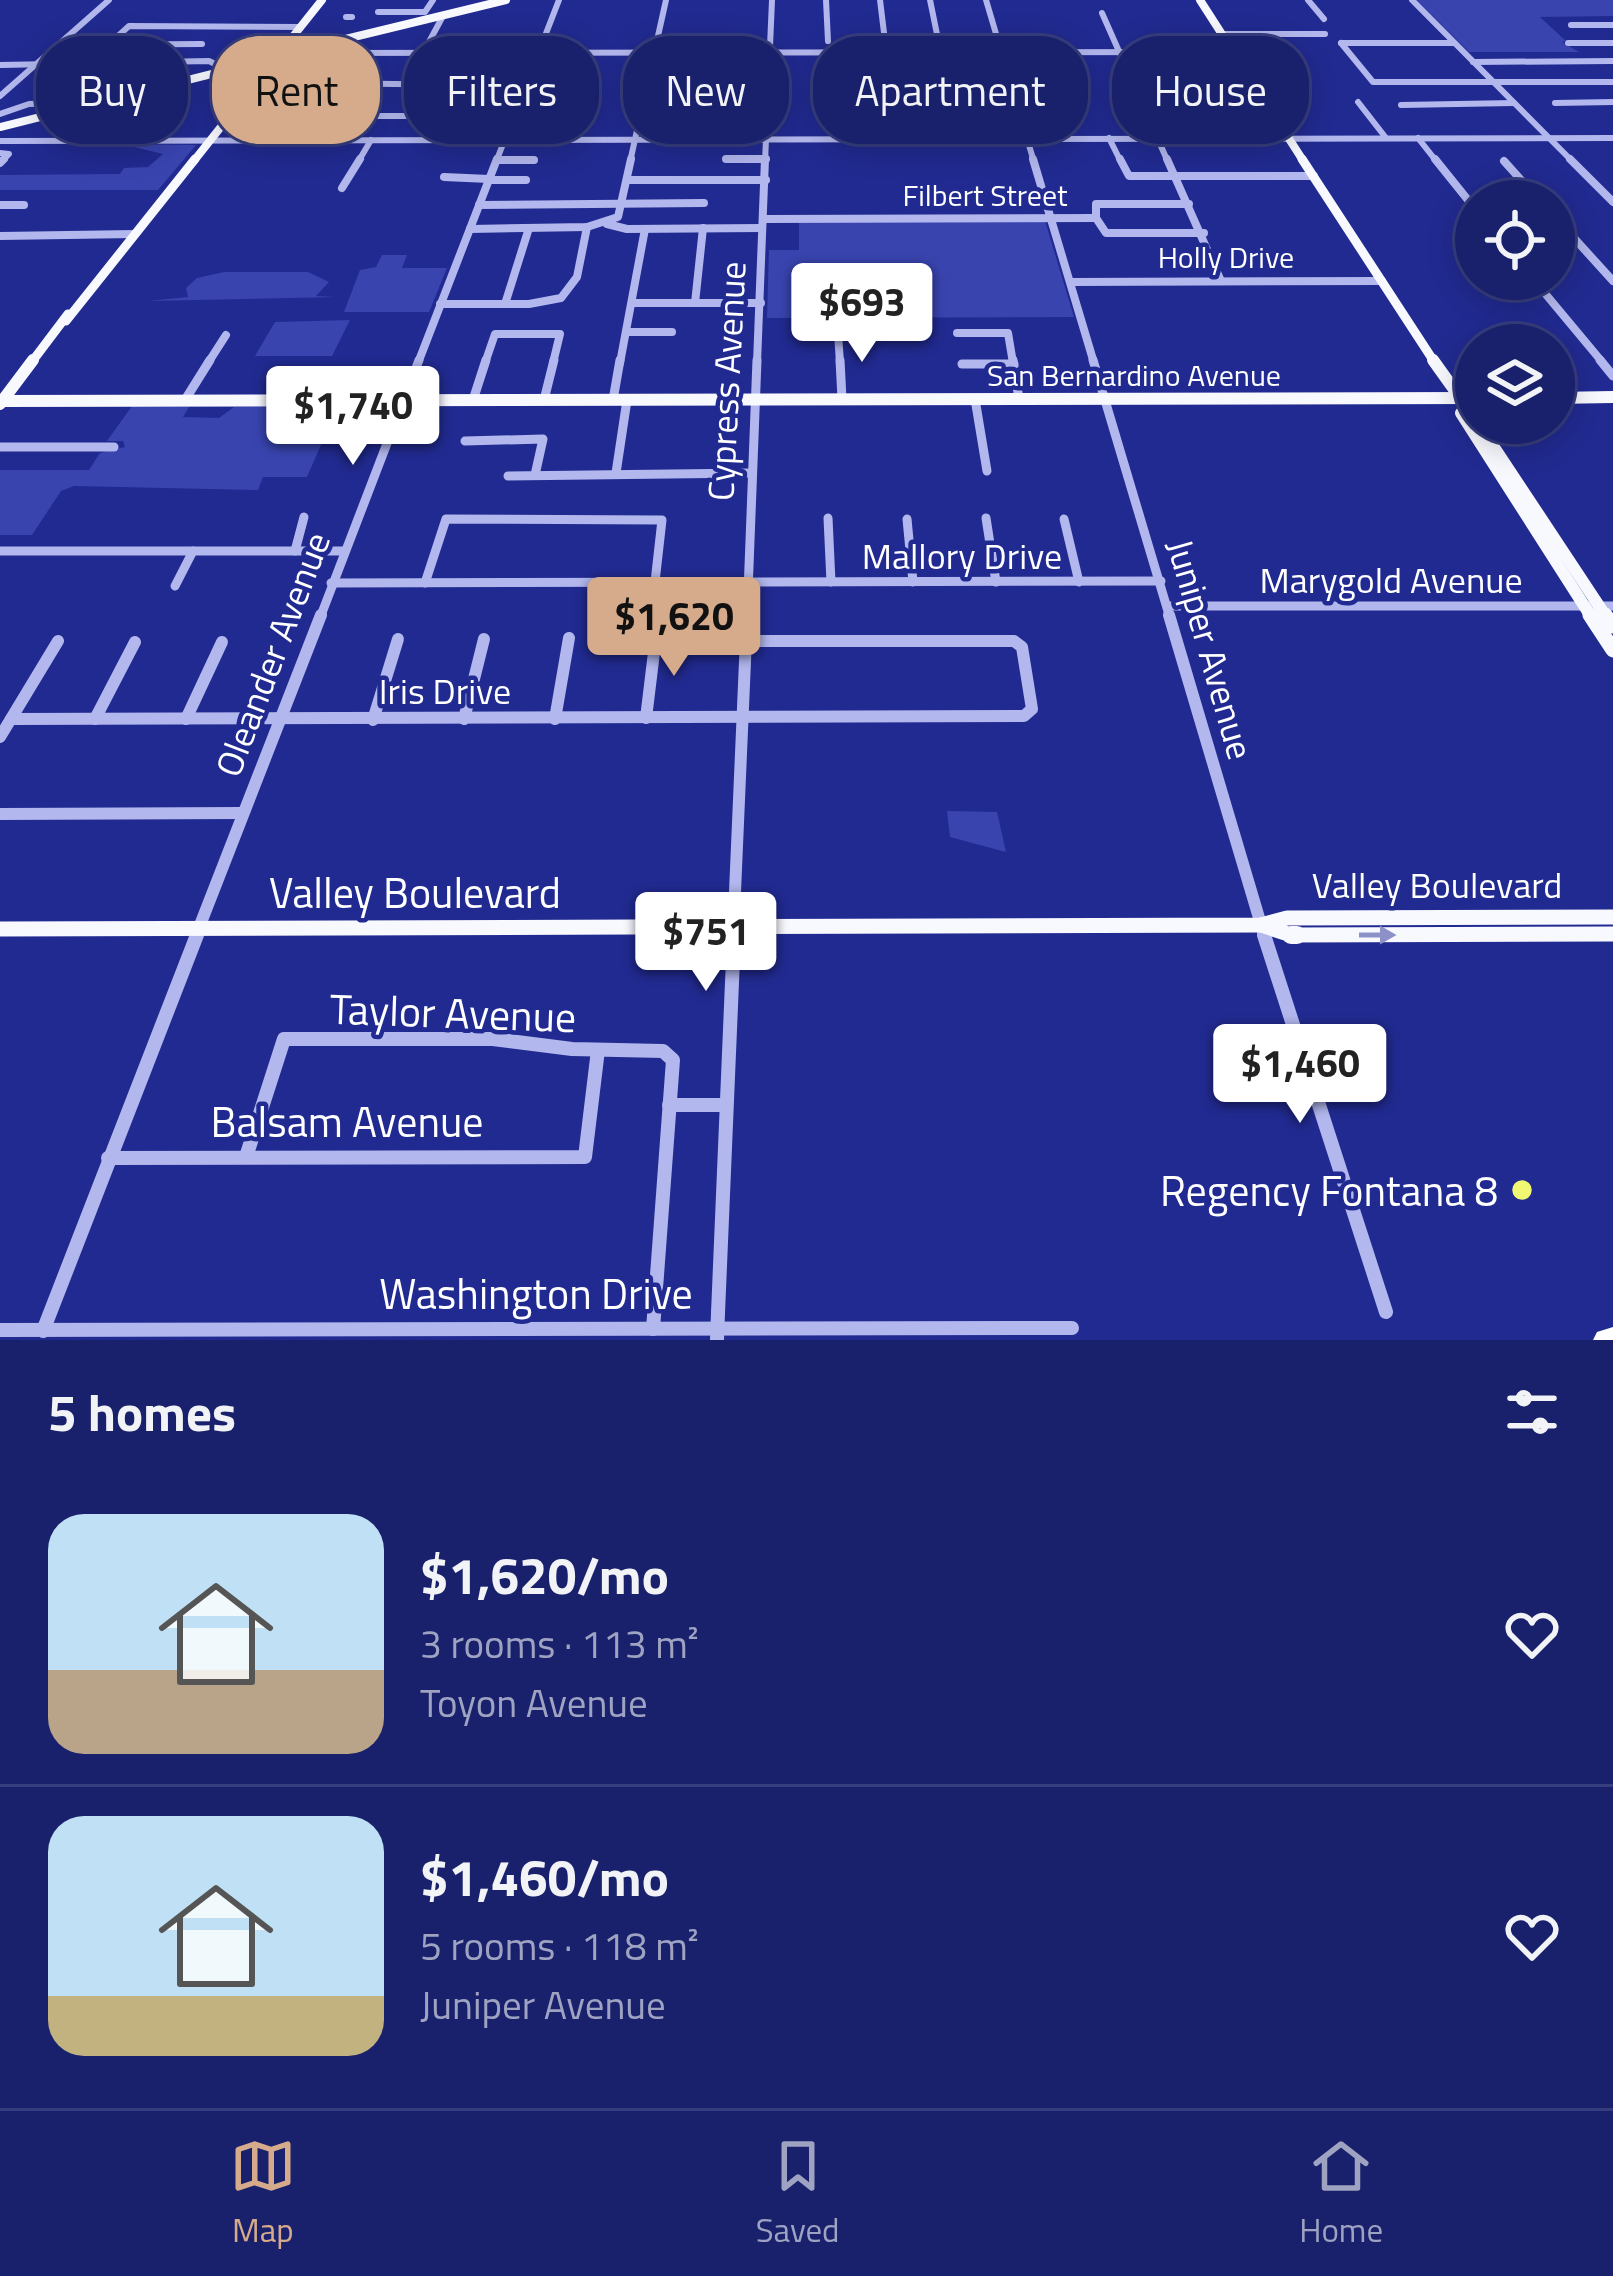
<!DOCTYPE html>
<meta charset="utf-8">
<style>
body{margin:0;font-family:"Titillium Web",sans-serif;background:#222872;color:#f1f3f6;height:100vh;display:flex;flex-direction:column;font-size:45px;white-space:nowrap}
*{box-sizing:border-box;margin:0}
p{font-size:39px;color:#9fa3c2}
.icon{flex:none;width:66px;height:66px;fill:none;stroke:currentColor;stroke-width:2;stroke-linecap:round;stroke-linejoin:round}
.map{position:relative;height:1340px;overflow:hidden}
.panel{display:flex;flex-direction:column;background:#19206c;flex:1}
.panel>*{flex:none}
.banner{position:absolute;left:36px;top:36px;width:1542px;height:108px;display:flex;gap:24px}
.buttons{position:absolute;left:1455px;top:180px;display:grid;gap:24px}
.buttons a{display:grid;place-items:center;width:120px;height:120px;border-radius:50%;background:#19206c;box-shadow:0 6px 30px #0003,0 0 0 3px #373e7f;font-size:60px}
.price{position:absolute;translate:-50% -102px;padding:0 27px;border-radius:12px;background:#fff;color:#222;font-size:39px;line-height:78px;filter:drop-shadow(0 3px 6px #0008)}
.price::after{content:'';position:absolute;left:50%;top:72px;width:36px;height:27px;margin-left:-18px;background:inherit;clip-path:polygon(0 0,100% 0,50% 100%)}
.price.selected{background:#d6ab8b;color:#111}
ul{padding:0;list-style:none}
li{display:flex;align-items:center;gap:36px;height:300px;padding:0 48px}
li+li{border-top:3px solid #373e7f}
li span{display:grid;place-items:center;flex:none;width:336px;height:240px;border-radius:36px;color:#555}
li>.icon{margin-inline-start:auto}
span .icon{width:144px;height:144px;fill:#fffc;stroke-width:1}
li b{font-size:51px}
h2{display:flex;justify-content:space-between;align-items:center;height:144px;padding:0 48px;font-size:51px}
.tag{padding:0 42px;border-radius:48px;background:#19206c;box-shadow:0 6px 30px #0003,0 0 0 3px #373e7f;font-size:42px;line-height:108px}
.tag.selected{background:#d6ab8b;color:#111}
.dock{display:flex;justify-content:space-around;align-items:center;height:168px;border-top:3px solid #373e7f;background:#19206c;font-size:33px;color:#9fa3c2}
.dock a{display:grid;justify-items:center;gap:6px}
.dock .selected{color:#d6ab8b}
.map>svg:first-child{display:block}
</style>
<div class="map">
<svg width="1613" height="1340" viewBox="0 0 1613 1340">
<rect width="100%" height="100%" fill="#212a90"/>
<g fill="#3944af">
<path d="M 1417,0 L 1613,0 L 1613,16 L 1540,17 L 1566,41 L 1562,42 L 1579,52 L 1469,52 Z"/>
<path d="M 122,144 L 196,145 L 158,190 L 0,190 L 0,175 L 120,174 L 124,168 L 148,167 L 163,154 Z"/>
<path d="M 1045,221 L 1074,317 L 767,318 L 769,250 L 799,250 L 799,222 Z"/>
<path d="M 382,255 L 407,255 L 402,268 L 447,268 L 429,312 L 344,312 L 360,270 L 376,267 Z"/>
<path d="M 224,272 L 308,272 L 329,282 L 316,296 L 336,297 L 149,301 L 188,297 L 186,288 L 197,278 Z"/>
<path d="M 350,320 L 332,356 L 255,356 L 275,322 Z"/>
<path d="M 132,406 L 189,407 L 183,417 L 219,418 L 234,407 L 338,406 L 307,477 L 263,477 L 258,490 L 74,486 L 61,491 L 32,535 L 0,535 L 0,470 L 89,470 L 100,453 L 125,447 L 123,441 L 107,441 Z"/>
<path d="M 947,811 L 997,812 L 1006,852 L 950,837 Z"/>
</g>
<g fill="none" stroke-linecap="round" stroke-linejoin="round">
<g stroke="#b2b7ed" stroke-width="6">
<path d="M 826,0 L 828,41"/>
<path d="M 880,0 L 897,139"/>
<path d="M 930,0 L 938,39"/>
<path d="M 986,0 L 1034,162"/>
<path d="M 1308,0 L 1324,19"/>
<path d="M 1412,0 L 1573,162"/>
<path d="M 378,12 L 425,12 L 433,0"/>
<path d="M 1102,13 L 1168,162"/>
<path d="M 346,17 L 352,17"/>
<path d="M 1571,25 L 1613,25"/>
<path d="M 1222,34 L 1325,34"/>
<path d="M 1341,43 L 1373,82 L 1613,82"/>
<path d="M 1341,43 L 1454,43"/>
<path d="M 1568,43 L 1613,43"/>
<path d="M 237,44 L 288,44"/>
<path d="M 58,45 L 202,44"/>
<path d="M 107,46 L 129,26 L 301,27"/>
<path d="M 301,53 L 1234,52"/>
<path d="M 423,53 L 443,16"/>
<path d="M 1473,62 L 1613,61"/>
<path d="M 0,65 L 209,61 L 227,70"/>
<path d="M 317,83 L 472,85"/>
<path d="M 452,85 L 466,52"/>
<path d="M 0,96 L 109,0"/>
<path d="M 1358,102 L 1386,138"/>
<path d="M 1555,103 L 1613,102"/>
<path d="M 1401,105 L 1514,103"/>
<path d="M 893,112 L 931,112"/>
<path d="M 0,114 L 29,104 L 63,103"/>
<path d="M 229,116 L 514,116"/>
<path d="M 293,116 L 323,75"/>
<path d="M 1109,138 L 1121,162"/>
<path d="M 1418,138 L 1437,162"/>
<path d="M 0,141 L 1613,138"/>
<path d="M 0,153 L 9,154 L 1,162"/>
<path d="M 726,159 L 766,159"/>
<path d="M 497,160 L 534,160"/>
<path d="M 358,162 L 371,140"/>
<path d="M 496,162 L 559,0"/>
<path d="M 630,162 L 666,0"/>
<path d="M 765,162 L 772,0"/>
</g>
<g stroke="#b2b7ed" stroke-width="8">
<path d="M 726,159 L 766,159"/>
<path d="M 1033,159 L 1094,363"/>
<path d="M 1120,159 L 1129,176 L 1314,176"/>
<path d="M 1167,159 L 1221,281"/>
<path d="M 1435,159 L 1476,210"/>
<path d="M 1570,159 L 1613,202"/>
<path d="M 497,160 L 534,160"/>
<path d="M 1504,161 L 1540,201"/>
<path d="M 0,163 L 4,159"/>
<path d="M 444,177 L 489,179"/>
<path d="M 489,180 L 526,180"/>
<path d="M 627,180 L 766,180"/>
<path d="M 342,188 L 360,159"/>
<path d="M 0,205 L 24,205"/>
<path d="M 479,205 L 704,203"/>
<path d="M 1554,216 L 1613,281"/>
<path d="M 1096,218 L 1106,233 L 1204,233"/>
<path d="M 1096,218 L 1096,204 L 1189,204"/>
<path d="M 763,219 L 1096,218"/>
<path d="M 607,224 L 627,229 L 762,228"/>
<path d="M 470,229 L 587,227 L 618,217 L 631,159"/>
<path d="M 0,236 L 135,234"/>
<path d="M 1533,279 L 1603,363"/>
<path d="M 1071,282 L 1382,281"/>
<path d="M 632,303 L 761,303"/>
<path d="M 695,303 L 703,228"/>
<path d="M 440,304 L 529,304 L 561,298 L 577,277 L 587,227"/>
<path d="M 505,304 L 529,228"/>
<path d="M 626,332 L 672,332"/>
<path d="M 957,333 L 1008,333 L 1013,363"/>
<path d="M 208,363 L 226,335"/>
<path d="M 418,363 L 497,159"/>
<path d="M 485,363 L 495,334 L 560,334 L 553,363"/>
<path d="M 620,363 L 645,229"/>
<path d="M 757,363 L 765,159"/>
<path d="M 840,363 L 838,333 L 889,333"/>
</g>
<g stroke="#b2b7ed" stroke-width="9">
<path d="M 840,360 L 842,399"/>
<path d="M 1013,360 L 1019,399"/>
<path d="M 1093,360 L 1170,618"/>
<path d="M 1600,360 L 1613,376"/>
<path d="M 962,364 L 1014,364"/>
<path d="M 975,399 L 987,471"/>
<path d="M 185,400 L 210,360"/>
<path d="M 473,400 L 486,360"/>
<path d="M 544,400 L 554,360"/>
<path d="M 613,400 L 620,360"/>
<path d="M 465,441 L 543,439 L 535,475"/>
<path d="M 0,447 L 114,447"/>
<path d="M 616,473 L 627,400"/>
<path d="M 508,476 L 752,473"/>
<path d="M 828,518 L 831,582"/>
<path d="M 986,518 L 996,582"/>
<path d="M 907,519 L 913,582"/>
<path d="M 1064,519 L 1079,582"/>
<path d="M 0,551 L 343,551"/>
<path d="M 295,551 L 304,517"/>
<path d="M 331,583 L 1161,581"/>
<path d="M 425,583 L 446,519 L 662,520 L 655,582"/>
<path d="M 175,586 L 193,551"/>
<path d="M 1168,606 L 1613,606"/>
<path d="M 320,618 L 419,360"/>
<path d="M 747,618 L 757,360"/>
</g>
<g stroke="#b2b7ed" stroke-width="12">
<path d="M 1169,615 L 1265,938"/>
<path d="M 646,718 L 656,636"/>
<path d="M 11,719 L 1024,716 L 1032,709 L 1022,647 L 1014,641 L 744,641"/>
<path d="M 95,719 L 135,642"/>
<path d="M 186,719 L 222,642"/>
<path d="M 464,719 L 484,639"/>
<path d="M 555,719 L 569,638"/>
<path d="M 373,720 L 398,639"/>
<path d="M 0,737 L 58,641"/>
<path d="M 0,814 L 242,813"/>
<path d="M 195,938 L 321,615"/>
<path d="M 733,938 L 747,615"/>
</g>
<g stroke="#b2b7ed" stroke-width="14">
<path d="M 1264,935 L 1386,1312"/>
<path d="M 669,1105 L 725,1105"/>
<path d="M 246,1157 L 284,1039 L 493,1039 L 572,1049 L 663,1051 L 673,1060 L 653,1329"/>
<path d="M 108,1158 L 585,1157 L 598,1050"/>
<path d="M 718,1313 L 734,935"/>
<path d="M 0,1330 L 1072,1328"/>
<path d="M 43,1331 L 197,935"/>
</g>
<g stroke="#f8f8ff" stroke-width="8">
<path d="M 1200,0 L 1304,162"/>
<path d="M 325,44 L 506,0"/>
<path d="M 0,127 L 331,44"/>
<path d="M 193,162 L 322,0"/>
</g>
<g stroke="#f8f8ff" stroke-width="9">
<path d="M 1302,159 L 1435,363"/>
<path d="M 66,321 L 195,159"/>
<path d="M 31,363 L 68,314"/>
</g>
<g stroke="#f8f8ff" stroke-width="12">
<path d="M 1433,360 L 1476,420"/>
<path d="M 1554,398 L 1613,397"/>
<path d="M 0,401 L 1476,398"/>
<path d="M 0,404 L 33,360"/>
<path d="M 1461,413 L 1592,618"/>
<path d="M 1478,423 L 1607,618"/>
</g>
<g stroke="#f8f8ff" stroke-width="15">
<path d="M 1590,615 L 1613,650"/>
<path d="M 1605,615 L 1613,626"/>
<path d="M 1261,925 L 1291,935 L 1613,934"/>
<path d="M 0,929 L 1261,925 L 1287,918 L 1613,917"/>
</g>
<path stroke="#f8f8ff" stroke-width="18" d="M 1291,935 L 1297,935"/>
<path fill="#fff" fill-rule="evenodd" d="M 1613,1327 L 1613,1340 L 1593,1340 L 1597,1332 Z"/>
<path stroke="#b2b7ed" stroke-width="14" d="M 717,1340 L 718,1313"/>
</g>
<defs><path id="oneway-solid" d="M-6-.8H1V-3.2L6.5 0L1 3.2V.8H-6Z" transform="scale(3)"/></defs>
<use fill="#8c91c8" href="#oneway-solid" transform="translate(1377 935)"/>
<circle fill="#f1f973" stroke="#212a90" stroke-width="4.5" cx="1522" cy="1190" r="12"/>
<g text-anchor="middle" dominant-baseline="central" stroke-width="9" stroke-linejoin="round" paint-order="stroke">
<g font-size="30" fill="#fff" stroke="#212a90">
<text x="985" y="195">Filbert Street</text>
<text x="1226" y="257">Holly Drive</text>
<text x="1134" y="375">San Bernardino Avenue</text>
</g>
<g font-size="36" fill="#fff" stroke="#212a90">
<text transform="translate(726 381) rotate(-87)">Cypress Avenue</text>
<text x="962" y="555">Mallory Drive</text>
<text x="1391" y="579">Marygold Avenue</text>
<text transform="translate(1211 649) rotate(74)">Juniper Avenue</text>
<text transform="translate(272 654) rotate(-69)">Oleander Avenue</text>
<text x="445" y="690">Iris Drive</text>
<text x="1437" y="884">Valley Boulevard</text>
</g>
<g font-size="42" fill="#fff" stroke="#212a90">
<text x="415" y="892">Valley Boulevard</text>
<text transform="translate(453 1012) rotate(2)">Taylor Avenue</text>
<text x="347" y="1121">Balsam Avenue</text>
<text x="536" y="1293">Washington Drive</text>
</g>
<g font-size="42" fill="#fff" stroke="#212a90" text-anchor="end">
<text x="1498" y="1190">Regency Fontana 8</text>
</g>
</g>
</svg>
<div class="buttons">
<a><svg class="icon" aria-label="locate" viewBox="0 0 24 24"><circle cx="12" cy="12" r="6"/><path d="M12 2v4M12 18v4M2 12h4M18 12h4"/></svg></a>
<a><svg class="icon" aria-label="layers" viewBox="0 0 24 24"><path d="M12 4l9 5-9 5-9-5zM3 14l9 5 9-5"/></svg></a>
</div>
<b class="price" style="left:862px;top:365px">$693</b>
<b class="price" style="left:353px;top:468px">$1,740</b>
<b class="price selected" style="left:674px;top:679px">$1,620</b>
<b class="price" style="left:706px;top:994px">$751</b>
<b class="price" style="left:1300px;top:1126px">$1,460</b>
<div class="banner">
<a class="tag">Buy</a>
<a class="tag selected">Rent</a>
<a class="tag">Filters</a>
<a class="tag">New</a>
<a class="tag">Apartment</a>
<a class="tag">House</a>
</div>
</div>
<section class="panel">
<h2>5 homes<svg class="icon" aria-label="filters" viewBox="0 0 24 24"><path d="M4 7h16M4 17h16"/><circle cx="9" cy="7" r="2"/><circle cx="15" cy="17" r="2"/></svg></h2>
<ul>
<li><span style="background:linear-gradient(#bfe0f5 65%,#b9a48a 0)"><svg class="icon" aria-label="home" viewBox="0 0 24 24"><path d="M3 11l9-7 9 7M6 9v11h12V9"/></svg></span><div><b>$1,620/mo</b><p>3 rooms · 113 m²</p><p>Toyon Avenue</p></div><svg class="icon" aria-label="heart" viewBox="0 0 24 24"><path d="M12 20l-8-8c-3-5 5-10 8-4 3-6 11-1 8 4z"/></svg></li>
<li><span style="background:linear-gradient(#bfe0f5 75%,#c2b280 0)"><svg class="icon" aria-label="home" viewBox="0 0 24 24"><path d="M3 11l9-7 9 7M6 9v11h12V9"/></svg></span><div><b>$1,460/mo</b><p>5 rooms · 118 m²</p><p>Juniper Avenue</p></div><svg class="icon" aria-label="heart" viewBox="0 0 24 24"><path d="M12 20l-8-8c-3-5 5-10 8-4 3-6 11-1 8 4z"/></svg></li>
</ul>
</section>
<nav class="dock">
<a class="selected"><svg class="icon" aria-label="map" viewBox="0 0 24 24"><path d="M3 6l6-2 6 2 6-2v14l-6 2-6-2-6 2zM9 4v14M15 6v14"/></svg>Map</a>
<a><svg class="icon" aria-label="saved" viewBox="0 0 24 24"><path d="M7 4h10v16l-5-4-5 4z"/></svg>Saved</a>
<a><svg class="icon" aria-label="home" viewBox="0 0 24 24"><path d="M3 11l9-7 9 7M6 9v11h12V9"/></svg>Home</a>
</nav>
